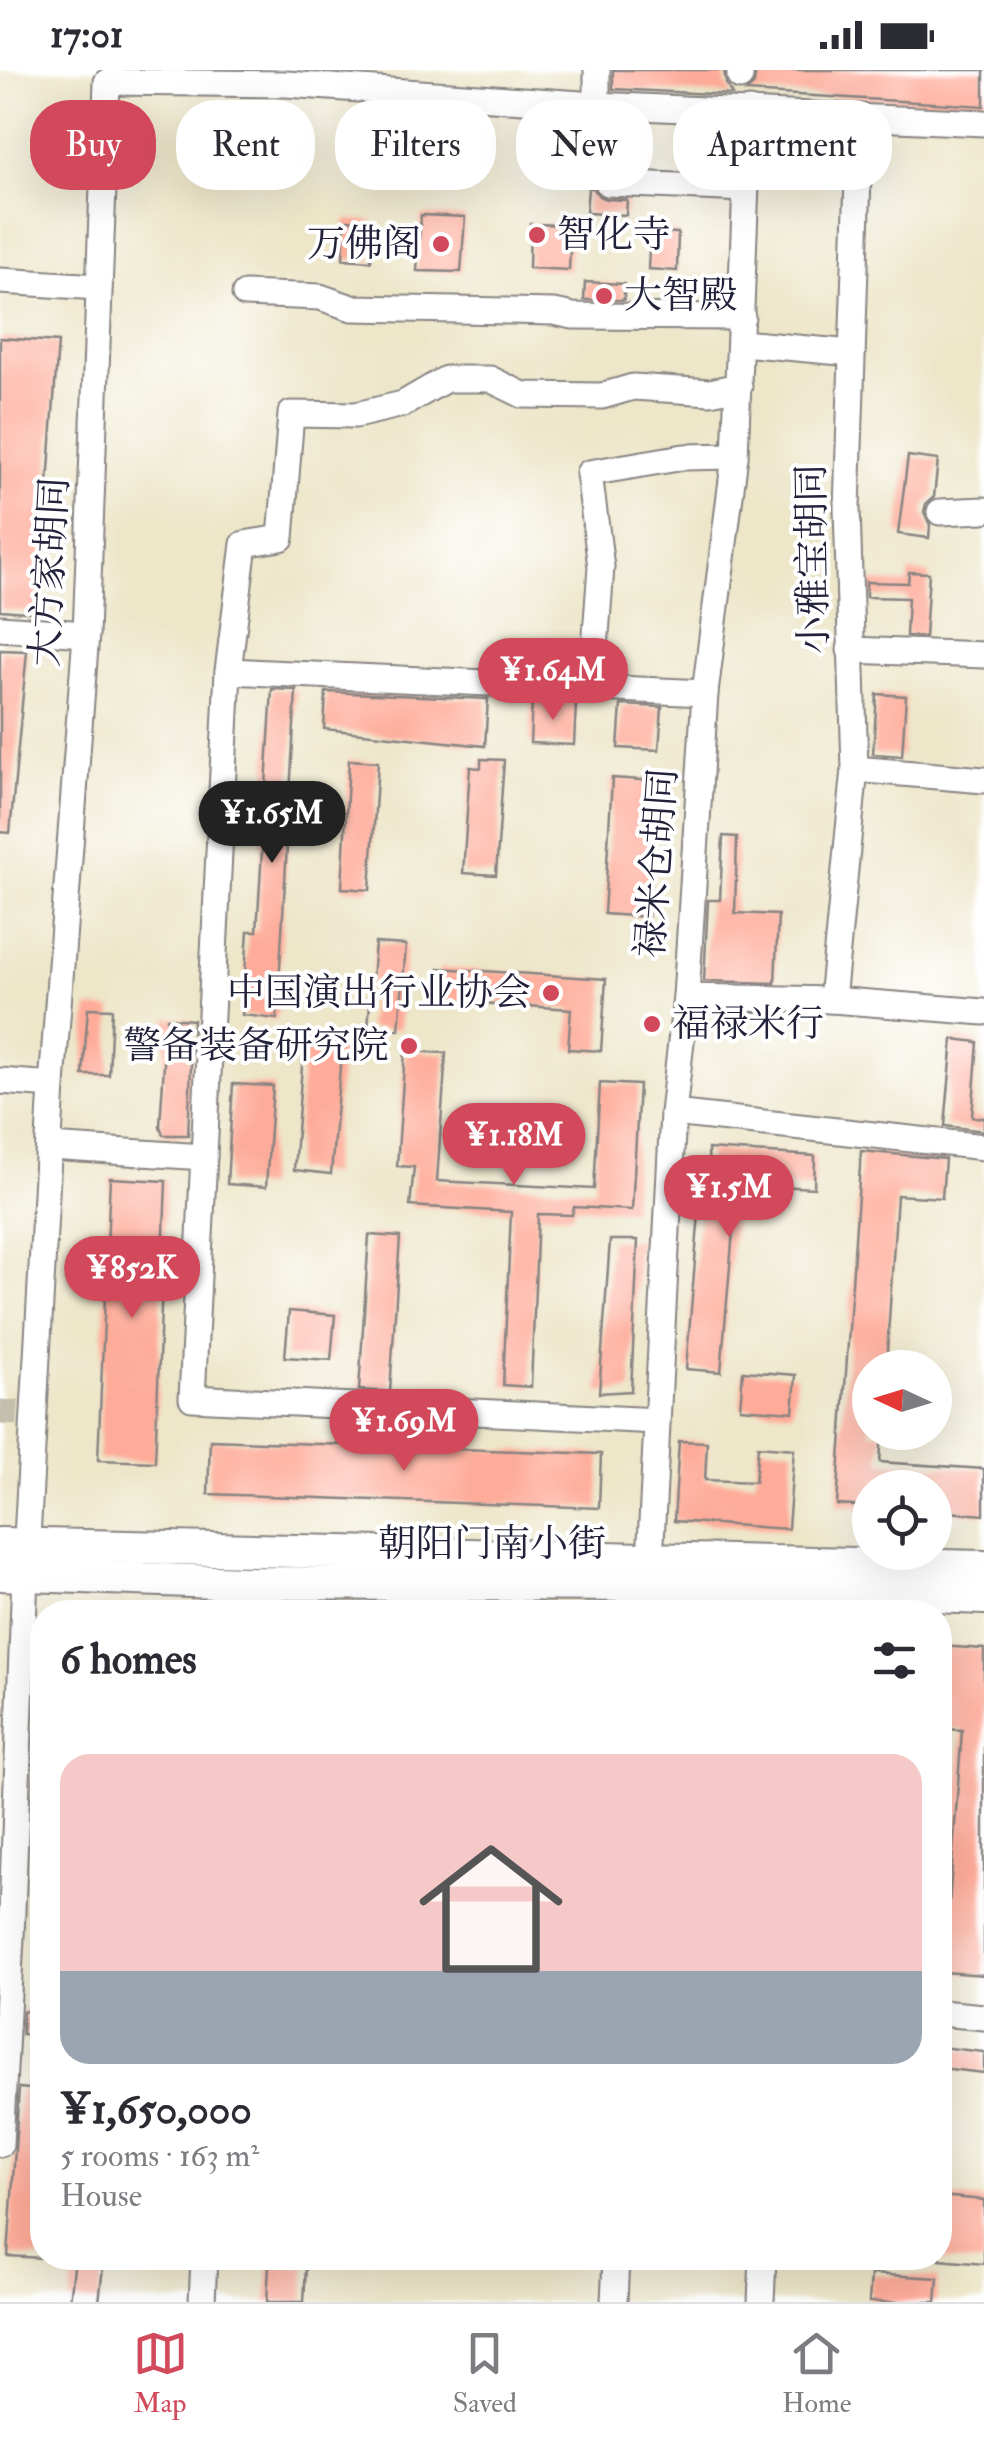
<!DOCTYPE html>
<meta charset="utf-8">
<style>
body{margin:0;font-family:"IM FELL Double Pica","Noto Serif SC",serif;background:#f2f2f3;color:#2b2b33;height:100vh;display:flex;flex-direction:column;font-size:38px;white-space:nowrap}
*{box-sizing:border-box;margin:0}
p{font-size:32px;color:#7c7c81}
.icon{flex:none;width:55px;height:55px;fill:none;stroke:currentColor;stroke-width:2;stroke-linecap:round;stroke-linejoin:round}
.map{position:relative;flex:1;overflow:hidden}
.drawer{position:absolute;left:30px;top:1530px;width:922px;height:670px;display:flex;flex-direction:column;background:#fff;border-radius:40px;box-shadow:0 10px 40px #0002}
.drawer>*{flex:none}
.banner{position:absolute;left:30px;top:30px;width:925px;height:90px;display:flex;gap:20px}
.needle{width:65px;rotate:274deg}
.buttons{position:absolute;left:852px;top:1280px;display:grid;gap:20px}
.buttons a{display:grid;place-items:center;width:100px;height:100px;border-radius:50%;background:#fff;box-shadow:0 10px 40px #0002;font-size:50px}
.price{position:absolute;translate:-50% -85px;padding:0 22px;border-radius:35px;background:#d1495b;color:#fff;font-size:32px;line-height:65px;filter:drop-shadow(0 2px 5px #0008)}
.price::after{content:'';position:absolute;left:50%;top:60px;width:30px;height:22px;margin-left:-15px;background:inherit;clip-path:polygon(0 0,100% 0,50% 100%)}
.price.on{background:#222;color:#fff}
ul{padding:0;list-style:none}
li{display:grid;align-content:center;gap:20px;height:530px;padding:0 30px}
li+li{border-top:2px solid #e1e1e2}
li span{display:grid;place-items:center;height:310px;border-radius:30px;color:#555}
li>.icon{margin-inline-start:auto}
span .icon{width:180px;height:180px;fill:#fffc;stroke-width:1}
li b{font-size:42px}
h2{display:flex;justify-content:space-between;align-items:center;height:120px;padding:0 30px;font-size:42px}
.pill{padding:0 35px;border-radius:40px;background:#fff;box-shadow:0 10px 40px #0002;font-size:35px;line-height:90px}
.pill.on{background:#d1495b;color:#fff}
.status{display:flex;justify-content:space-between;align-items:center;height:70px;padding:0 50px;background:#fff;direction:ltr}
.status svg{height:28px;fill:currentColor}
.menu{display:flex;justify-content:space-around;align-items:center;height:140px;border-top:2px solid #e1e1e2;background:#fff;font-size:28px;color:#7c7c81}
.menu a{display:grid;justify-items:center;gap:5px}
.menu .on{color:#d1495b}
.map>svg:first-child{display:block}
</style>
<div class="status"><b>17:01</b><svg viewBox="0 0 49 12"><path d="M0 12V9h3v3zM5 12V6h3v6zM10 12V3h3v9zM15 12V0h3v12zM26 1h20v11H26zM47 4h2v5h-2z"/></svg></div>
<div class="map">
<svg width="984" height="2232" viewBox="0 0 984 2232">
<rect width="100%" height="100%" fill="#fff"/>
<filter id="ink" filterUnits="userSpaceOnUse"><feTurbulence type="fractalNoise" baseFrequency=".01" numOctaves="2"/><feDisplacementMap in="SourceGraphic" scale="20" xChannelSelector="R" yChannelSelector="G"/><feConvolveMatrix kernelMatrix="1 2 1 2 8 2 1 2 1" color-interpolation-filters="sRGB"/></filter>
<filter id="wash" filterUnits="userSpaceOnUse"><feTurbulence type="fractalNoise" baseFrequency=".0048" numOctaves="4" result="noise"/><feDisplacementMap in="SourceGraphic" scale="40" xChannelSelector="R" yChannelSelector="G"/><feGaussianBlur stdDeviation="2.25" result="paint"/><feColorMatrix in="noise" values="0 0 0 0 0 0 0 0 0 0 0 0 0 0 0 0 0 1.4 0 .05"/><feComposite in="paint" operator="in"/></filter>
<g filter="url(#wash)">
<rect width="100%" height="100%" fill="#ede6c9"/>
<g id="blocks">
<g fill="#feab99">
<path d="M 613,0 L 724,0 L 726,14 L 732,25 L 613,19 Z"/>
<path d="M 756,0 L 984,0 L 984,36 L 746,22 L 754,14 Z"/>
<path d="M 588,118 L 593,118 L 599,126 L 606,129 L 627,130 L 626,145 L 586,143 Z"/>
<path d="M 421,145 L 465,147 L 461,202 L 417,201 Z"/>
<path d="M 345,150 L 373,151 L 371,191 L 343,189 Z"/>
<path d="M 530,154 L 571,155 L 569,200 L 529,198 Z"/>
<path d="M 650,162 L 678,163 L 677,201 L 648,199 Z"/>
<path d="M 585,212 L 624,214 L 624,230 L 584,230 Z"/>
<path d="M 0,268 L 58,272 L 39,543 L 0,540 Z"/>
<path d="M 908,386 L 938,390 L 934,427 L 926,434 L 924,442 L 930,455 L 929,468 L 898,464 Z"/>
<path d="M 909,502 L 929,503 L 925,567 L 906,566 L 908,528 L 866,527 L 866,512 L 908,513 Z"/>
<path d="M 0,580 L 27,581 L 10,763 L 0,762 Z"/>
<path d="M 272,619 L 296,620 L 277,949 L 242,945 L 248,861 L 257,861 Z"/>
<path d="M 326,622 L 488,629 L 485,676 L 324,659 Z"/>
<path d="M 877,624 L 906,626 L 902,686 L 873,684 Z"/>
<path d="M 532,631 L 576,633 L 574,675 L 530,673 Z"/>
<path d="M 621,635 L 662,637 L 659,680 L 618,678 Z"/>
<path d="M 481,689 L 504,690 L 496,805 L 463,803 L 470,697 L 481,698 Z"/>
<path d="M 349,690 L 378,692 L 370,820 L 342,818 Z"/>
<path d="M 612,708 L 656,711 L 648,847 L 604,844 Z"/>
<path d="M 723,766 L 737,767 L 735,843 L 778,845 L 775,913 L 704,911 L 708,830 L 720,830 Z"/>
<path d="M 375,873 L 406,875 L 399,960 L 368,958 Z"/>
<path d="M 439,898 L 606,909 L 601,981 L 568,979 L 571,939 L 437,930 Z"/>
<path d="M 88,938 L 112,939 L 109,1005 L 83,1005 Z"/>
<path d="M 167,948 L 193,950 L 188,1065 L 163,1065 L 160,1056 Z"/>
<path d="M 953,969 L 978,972 L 972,1047 L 984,1048 L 984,1061 L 945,1056 Z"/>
<path d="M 304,970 L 342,973 L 331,1104 L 294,1100 Z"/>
<path d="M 405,981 L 446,983 L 437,1111 L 594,1119 L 600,1013 L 639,1015 L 632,1140 L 574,1137 L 572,1145 L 538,1144 L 531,1317 L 503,1315 L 511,1142 L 410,1136 L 414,1097 L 397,1096 Z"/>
<path d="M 233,1014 L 273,1016 L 266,1117 L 227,1114 Z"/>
<path d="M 708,1079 L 815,1086 L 814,1118 L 737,1114 L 721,1302 L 686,1299 L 701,1119 L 710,1120 Z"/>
<path d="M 861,1081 L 945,1089 L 942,1128 L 897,1125 L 886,1298 L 870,1298 L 870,1362 L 882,1362 L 880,1392 L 984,1399 L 984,1445 L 935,1441 L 935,1418 L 870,1418 L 870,1437 L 837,1435 Z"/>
<path d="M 110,1108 L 166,1111 L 155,1392 L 98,1390 Z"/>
<path d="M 369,1165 L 400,1167 L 390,1322 L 359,1320 Z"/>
<path d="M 610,1170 L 638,1170 L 631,1321 L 599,1323 Z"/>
<path d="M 289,1241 L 335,1245 L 331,1290 L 285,1287 Z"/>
<path d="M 743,1301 L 796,1305 L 793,1342 L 740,1338 Z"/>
<path d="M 210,1370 L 601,1384 L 599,1438 L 208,1424 Z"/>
<path d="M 679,1371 L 707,1372 L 705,1410 L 755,1412 L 758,1376 L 794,1379 L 788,1459 L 674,1451 Z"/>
<path d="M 940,1576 L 984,1579 L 984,1905 L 944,1902 L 962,1660 L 941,1659 L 944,1620 L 940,1619 Z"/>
<path d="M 35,1679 L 42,1679 L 40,1727 L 33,1727 Z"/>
<path d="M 23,1941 L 42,1942 L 42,1965 L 22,1964 Z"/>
<path d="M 940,1977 L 984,1982 L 984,2003 L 940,1998 Z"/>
<path d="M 19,2018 L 42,2020 L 42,2188 L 8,2186 Z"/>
<path d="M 940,2126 L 984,2130 L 984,2194 L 940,2190 L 944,2153 L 940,2152 Z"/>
<path d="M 75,2188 L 104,2188 L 99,2232 L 70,2232 Z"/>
<path d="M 269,2195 L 306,2197 L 304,2232 L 267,2232 Z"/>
<path d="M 871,2204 L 938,2208 L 936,2232 L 869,2232 Z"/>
</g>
</g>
</g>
<g filter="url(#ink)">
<use href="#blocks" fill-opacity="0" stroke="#888482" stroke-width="2.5"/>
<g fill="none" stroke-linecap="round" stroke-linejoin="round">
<path stroke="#c4bfad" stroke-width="25" stroke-dasharray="25 12" stroke-linecap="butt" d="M 0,1342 L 18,1343"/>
<g stroke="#888482" stroke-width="29">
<g id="minor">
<path d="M 597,0 L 597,35"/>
<path d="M 740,7 L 740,0"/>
<path d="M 608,113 L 746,119"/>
<path d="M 0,211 L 99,217"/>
<path d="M 245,224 L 320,227 L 352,238 L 554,242 L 573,246 L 742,247"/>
<path d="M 741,273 L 852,283"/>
<path d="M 940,442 L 984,440"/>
<path d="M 0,558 L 86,564"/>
<path d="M 850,580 L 984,585"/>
<path d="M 228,601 L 244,474 L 281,468 L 291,344 L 356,345 L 403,334 L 446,309 L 490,309 L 523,325 L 602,326 L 633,317 L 710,322 L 739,316"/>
<path d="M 592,619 L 601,497 L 589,403 L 684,387 L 735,386"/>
<path d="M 855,699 L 984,710"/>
<path d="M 686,927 L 832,930 L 984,942"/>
<path d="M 832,930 L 855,699 L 847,438 L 860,47"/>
<path d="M 0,1011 L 52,1015"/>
<path d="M 673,1043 L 984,1077"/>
<path d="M 50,1077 L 204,1087"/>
<path d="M 657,1351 L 192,1328 L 228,601 L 705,623"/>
<path d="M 650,1491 L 673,1043 L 686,927 L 705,623 L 735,386 L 749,41"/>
<path d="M 241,1542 L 243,1513"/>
<path d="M 643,1542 L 644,1515"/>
<path d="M 940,1943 L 984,1947"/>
<path d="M 0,2074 L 11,1868 L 25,1505 L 52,1015 L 86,564 L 107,12 L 286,14 L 597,35 L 984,53"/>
<path d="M 202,2232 L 204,2188"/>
<path d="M 614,2232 L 616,2188"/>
<path d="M 761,2232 L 763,2188"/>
</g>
</g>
<g stroke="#888482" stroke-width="36">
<g id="major">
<path d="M 0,1474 L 984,1497"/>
<path d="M 0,1504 L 243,1513 L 644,1515 L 984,1528"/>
</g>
</g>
<use href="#minor" stroke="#fff" stroke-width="25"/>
<use href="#major" stroke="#fff" stroke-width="32"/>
</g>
</g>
<g fill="#d1495b" stroke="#fff" stroke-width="4">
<circle cx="537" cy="165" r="10"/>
<circle cx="441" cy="174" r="10"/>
<circle cx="604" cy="226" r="10"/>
<circle cx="551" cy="923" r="10"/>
<circle cx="652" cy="954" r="10"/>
<circle cx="409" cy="976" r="10"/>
</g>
<g text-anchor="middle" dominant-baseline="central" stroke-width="8" stroke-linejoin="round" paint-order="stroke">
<g font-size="38" fill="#22223b" stroke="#fff" text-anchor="start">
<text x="557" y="165">智化寺</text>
<text x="421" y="174" text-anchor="end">万佛阁</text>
<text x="624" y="226">大智殿</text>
<text x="531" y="923" text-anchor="end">中国演出行业协会</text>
<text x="672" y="954">福禄米行</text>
<text x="389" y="976" text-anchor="end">警备装备研究院</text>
</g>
<g font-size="38" fill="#22223b" stroke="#fff">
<text transform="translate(813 489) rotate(-91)">小雅宝胡同</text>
<text transform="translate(50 502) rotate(-87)">大方家胡同</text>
<text transform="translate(657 793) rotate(-86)">禄米仓胡同</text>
<text x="492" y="1474">朝阳门南小街</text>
</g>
</g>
</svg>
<div class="buttons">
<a><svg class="needle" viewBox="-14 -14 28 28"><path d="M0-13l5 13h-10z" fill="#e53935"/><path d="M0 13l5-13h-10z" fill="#7c7c81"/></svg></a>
<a><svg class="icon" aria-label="locate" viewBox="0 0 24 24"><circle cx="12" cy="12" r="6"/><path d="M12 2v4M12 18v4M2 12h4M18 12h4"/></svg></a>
</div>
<b class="price" style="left:553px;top:653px">¥1.64M</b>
<b class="price on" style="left:272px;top:796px">¥1.65M</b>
<b class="price" style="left:514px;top:1118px">¥1.18M</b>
<b class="price" style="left:729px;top:1170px">¥1.5M</b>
<b class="price" style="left:132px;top:1251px">¥852K</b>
<b class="price" style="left:404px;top:1404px">¥1.69M</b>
<div class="banner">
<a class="pill on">Buy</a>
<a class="pill">Rent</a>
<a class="pill">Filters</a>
<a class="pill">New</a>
<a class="pill">Apartment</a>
</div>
<section class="drawer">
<h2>6 homes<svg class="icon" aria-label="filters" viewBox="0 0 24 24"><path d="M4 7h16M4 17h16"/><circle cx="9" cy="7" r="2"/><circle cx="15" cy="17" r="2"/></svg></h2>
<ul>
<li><span style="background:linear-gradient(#f6c9c9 70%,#9aa5b1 0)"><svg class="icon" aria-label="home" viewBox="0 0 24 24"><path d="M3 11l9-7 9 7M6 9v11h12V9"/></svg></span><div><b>¥1,650,000</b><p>5 rooms · 163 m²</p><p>House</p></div></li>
</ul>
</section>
</div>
<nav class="menu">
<a class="on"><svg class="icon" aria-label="map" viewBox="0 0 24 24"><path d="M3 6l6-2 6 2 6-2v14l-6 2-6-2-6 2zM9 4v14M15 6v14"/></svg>Map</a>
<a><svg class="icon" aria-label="saved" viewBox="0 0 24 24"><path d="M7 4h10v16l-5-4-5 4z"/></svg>Saved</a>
<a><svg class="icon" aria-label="home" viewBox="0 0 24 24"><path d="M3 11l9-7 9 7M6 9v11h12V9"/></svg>Home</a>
</nav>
